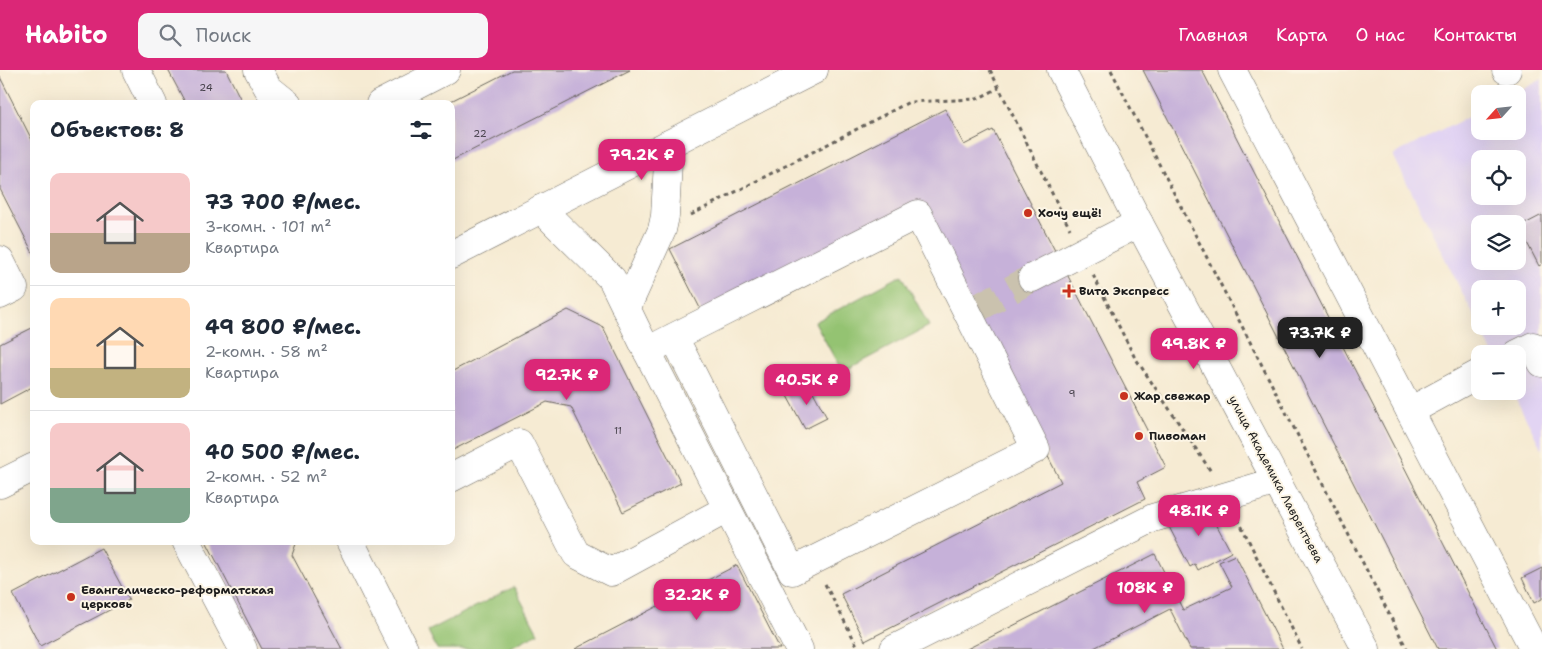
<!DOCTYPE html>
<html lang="ru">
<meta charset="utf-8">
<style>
body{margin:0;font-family:"Shantell Sans",sans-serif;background:#f6f6f7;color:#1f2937;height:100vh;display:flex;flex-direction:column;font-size:19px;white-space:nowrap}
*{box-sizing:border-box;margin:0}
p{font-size:16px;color:#747a83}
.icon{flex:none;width:28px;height:28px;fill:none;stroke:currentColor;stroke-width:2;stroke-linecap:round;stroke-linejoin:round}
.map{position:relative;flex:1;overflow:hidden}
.drawer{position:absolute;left:30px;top:30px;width:425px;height:445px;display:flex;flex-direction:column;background:#fff;border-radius:10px;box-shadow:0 5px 20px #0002}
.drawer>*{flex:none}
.needle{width:32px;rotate:243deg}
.buttons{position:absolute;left:1471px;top:15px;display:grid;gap:10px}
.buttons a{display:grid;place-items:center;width:55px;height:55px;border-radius:10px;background:#fff;box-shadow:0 5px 20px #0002;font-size:25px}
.price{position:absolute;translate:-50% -42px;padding:0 11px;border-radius:10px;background:#db2777;color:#fff;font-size:16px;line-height:32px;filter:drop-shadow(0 1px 2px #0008)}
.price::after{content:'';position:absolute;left:50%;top:30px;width:15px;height:11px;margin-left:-8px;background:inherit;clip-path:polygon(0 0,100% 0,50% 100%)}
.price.selected{background:#222;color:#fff}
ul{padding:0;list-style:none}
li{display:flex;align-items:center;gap:15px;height:125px;padding:0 20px}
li+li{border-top:1px solid #e0e1e3}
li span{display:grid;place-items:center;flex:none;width:140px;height:100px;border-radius:10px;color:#555}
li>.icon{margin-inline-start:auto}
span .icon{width:60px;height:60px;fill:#fffc;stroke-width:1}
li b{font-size:21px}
h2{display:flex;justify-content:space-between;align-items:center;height:60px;padding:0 20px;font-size:21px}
header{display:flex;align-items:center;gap:30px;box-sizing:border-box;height:70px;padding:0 25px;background:#db2777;color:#fff}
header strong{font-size:24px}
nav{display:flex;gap:28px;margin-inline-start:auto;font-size:18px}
.search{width:350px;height:45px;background:#f6f6f7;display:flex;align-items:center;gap:12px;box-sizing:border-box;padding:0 18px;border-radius:10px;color:#747a83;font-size:19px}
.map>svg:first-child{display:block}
</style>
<header>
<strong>Habito</strong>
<div class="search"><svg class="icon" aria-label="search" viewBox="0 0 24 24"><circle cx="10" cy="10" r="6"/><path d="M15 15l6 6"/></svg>Поиск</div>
<nav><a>Главная</a><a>Карта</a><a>О нас</a><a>Контакты</a></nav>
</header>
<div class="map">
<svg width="1542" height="579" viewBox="0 0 1542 579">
<rect width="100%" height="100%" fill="#fcf5e5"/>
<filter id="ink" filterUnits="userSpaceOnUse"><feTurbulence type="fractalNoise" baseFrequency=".02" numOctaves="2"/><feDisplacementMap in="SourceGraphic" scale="10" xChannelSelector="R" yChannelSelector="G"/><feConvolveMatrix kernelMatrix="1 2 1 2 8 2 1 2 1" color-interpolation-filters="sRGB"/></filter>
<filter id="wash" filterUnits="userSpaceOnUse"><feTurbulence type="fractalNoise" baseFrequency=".0096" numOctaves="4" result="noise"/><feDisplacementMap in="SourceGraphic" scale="20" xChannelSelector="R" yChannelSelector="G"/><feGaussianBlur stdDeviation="1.12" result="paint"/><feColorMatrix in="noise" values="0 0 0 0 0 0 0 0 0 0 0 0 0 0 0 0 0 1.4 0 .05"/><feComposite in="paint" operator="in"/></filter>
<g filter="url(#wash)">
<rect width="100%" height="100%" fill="#f6ebd3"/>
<path fill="#e2d4f3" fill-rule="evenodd" d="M 1542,9 L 1542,380 L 1512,321 L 1518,321 L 1518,284 L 1493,284 L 1393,85 L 1480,41 L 1480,61 L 1518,61 L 1518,24 L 1514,24 ZM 1480,89 L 1518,89 L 1518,126 L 1480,126 ZM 1480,154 L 1518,154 L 1518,191 L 1480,191 ZM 1480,219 L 1518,219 L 1518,256 L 1480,256 Z"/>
<g fill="#94c372" stroke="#587047">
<path d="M 902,205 L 929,256 L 842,302 L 815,252 Z"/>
<path d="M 514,517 L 538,563 L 507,579 L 437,579 L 428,561 Z"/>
</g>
<g id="blocks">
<g fill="#c6b1d9">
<path d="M 168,0 L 226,0 L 243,34 L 186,34 Z"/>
<path d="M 512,0 L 630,0 L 451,91 L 451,34 L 445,34 Z"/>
<path d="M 1143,0 L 1202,0 L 1497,579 L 1438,579 Z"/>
<path d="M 0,7 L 34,74 L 34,185 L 0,119 Z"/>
<path d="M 945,39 L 964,75 L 993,60 L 1166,397 L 1137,412 L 1145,429 L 865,571 L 841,524 L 1061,412 L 919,133 L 703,244 L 670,179 Z"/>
<path d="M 1542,145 L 1542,194 L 1539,196 L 1519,157 Z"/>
<path d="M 568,240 L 603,257 L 681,413 L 623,442 L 571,337 L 547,332 L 451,381 L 451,302 Z"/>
<path d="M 34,257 L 34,316 L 0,334 L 0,274 Z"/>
<path d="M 808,312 L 827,348 L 805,359 L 786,324 Z"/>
<path d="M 1206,435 L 1231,482 L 1198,500 L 1195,494 L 1190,497 L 1166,451 Z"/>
<path d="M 206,471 L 297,471 L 292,485 L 342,579 L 262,579 Z"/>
<path d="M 101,478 L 129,530 L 40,576 L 13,524 Z"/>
<path d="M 1155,484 L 1183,540 L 1232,517 L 1219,492 L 1235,485 L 1283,579 L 1190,579 L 1170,539 L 1092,579 L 967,579 Z"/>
<path d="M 737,495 L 780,579 L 575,579 Z"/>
<path d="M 1542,498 L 1542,529 L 1534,533 L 1522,508 Z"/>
</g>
</g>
</g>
<g filter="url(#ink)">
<use href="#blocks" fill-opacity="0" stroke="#68645c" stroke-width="1"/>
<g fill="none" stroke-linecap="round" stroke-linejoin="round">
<path stroke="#cac2ae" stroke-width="28" stroke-dasharray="28 14" stroke-linecap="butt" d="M 974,240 L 1032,208"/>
<g stroke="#68645c" stroke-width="29">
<g id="minor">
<path d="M 136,0 L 153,34"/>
<path d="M 258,0 L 268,18 L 288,34"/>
<path d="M 1061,0 L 1139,153 L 1366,579"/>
<path d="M 1232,0 L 1534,579"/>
<path d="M 1506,0 L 1507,0"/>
<path d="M 380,34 L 446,0"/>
<path d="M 541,139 L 612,209 L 647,281 L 799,579"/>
<path d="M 451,185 L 814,0"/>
<path d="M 0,190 L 14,218 L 0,225"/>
<path d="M 1032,208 L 1139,153"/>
<path d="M 626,239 L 662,160 L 665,146 L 669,74"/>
<path d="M 647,281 L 674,267 L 918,144 L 1036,379 L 792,501 L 674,267"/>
<path d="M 1517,284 L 1533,276 L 1542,293"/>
<path d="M 1410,341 L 1480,303"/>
<path d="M 451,408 L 519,373 L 576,484 L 611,502 L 727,439"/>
<path d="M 0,414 L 34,397"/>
<path d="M 186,471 L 243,579"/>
<path d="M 350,471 L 404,579"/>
<path d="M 894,579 L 1153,448 L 1278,411"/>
</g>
</g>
<g stroke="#68645c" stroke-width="3" stroke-dasharray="4 4" stroke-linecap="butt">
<path d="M 990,0 L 1070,159"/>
<path d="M 1111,0 L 1407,579"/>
<path d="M 691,145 L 909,32 L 977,29 L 999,18"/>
<path d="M 1093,205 L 1134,286 L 1212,403"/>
<path d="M 1238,449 L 1302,579"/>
<path d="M 825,514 L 859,579"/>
</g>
<use href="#minor" stroke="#fff" stroke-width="28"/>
</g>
</g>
<g fill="#c8321e" stroke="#fcf5e5" stroke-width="2">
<circle cx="1028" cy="143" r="5"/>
<path d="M1066.5 213.5h5v5h5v5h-5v5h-5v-5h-5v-5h5z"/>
<circle cx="1124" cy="326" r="5"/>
<circle cx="1139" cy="366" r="5"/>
<circle cx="71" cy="527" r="5"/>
</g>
<g text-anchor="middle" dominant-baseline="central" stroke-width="4" stroke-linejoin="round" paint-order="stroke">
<g font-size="10" fill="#46414b">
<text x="206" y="17">24</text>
<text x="480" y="63">22</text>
<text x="1072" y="323">9</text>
<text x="618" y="360">11</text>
</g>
<g font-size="12" font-weight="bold" fill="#1c1c1c" stroke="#fcf5e5" text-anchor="start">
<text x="1038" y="143">Хочу ещё!</text>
<text x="1079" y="221">Вита Экспресс</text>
<text x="1134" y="326">Жар свежар</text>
<text x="1149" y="366">Пивоман</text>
<text x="81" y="520">Евангелическо-реформатская<tspan x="81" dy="14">церковь</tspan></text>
</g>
<g font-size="12" fill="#1c1c1c" stroke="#fcf5e5">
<text transform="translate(1276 409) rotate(62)">улица Академика Лаврентьева</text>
</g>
</g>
</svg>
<div class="buttons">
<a><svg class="needle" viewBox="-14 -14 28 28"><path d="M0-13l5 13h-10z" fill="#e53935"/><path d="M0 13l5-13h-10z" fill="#747a83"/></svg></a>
<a><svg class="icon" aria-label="locate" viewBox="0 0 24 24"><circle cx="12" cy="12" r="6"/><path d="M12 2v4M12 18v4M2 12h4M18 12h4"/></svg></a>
<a><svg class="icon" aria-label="layers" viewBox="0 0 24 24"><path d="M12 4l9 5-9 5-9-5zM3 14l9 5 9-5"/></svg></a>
<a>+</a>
<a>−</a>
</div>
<b class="price" style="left:642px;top:111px">79.2K ₽</b>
<b class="price selected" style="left:1320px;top:289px">73.7K ₽</b>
<b class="price" style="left:1194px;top:300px">49.8K ₽</b>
<b class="price" style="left:567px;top:331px">92.7K ₽</b>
<b class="price" style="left:807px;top:336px">40.5K ₽</b>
<b class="price" style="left:1199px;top:467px">48.1K ₽</b>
<b class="price" style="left:1145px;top:544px">108K ₽</b>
<b class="price" style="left:697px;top:551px">32.2K ₽</b>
<section class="drawer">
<h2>Объектов: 8<svg class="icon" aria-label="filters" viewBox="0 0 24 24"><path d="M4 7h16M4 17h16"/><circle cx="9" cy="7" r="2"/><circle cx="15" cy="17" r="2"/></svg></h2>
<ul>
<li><span style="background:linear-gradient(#f6c9c9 60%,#b9a48a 0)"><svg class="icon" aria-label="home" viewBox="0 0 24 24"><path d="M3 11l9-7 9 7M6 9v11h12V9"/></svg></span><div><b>73 700 ₽/мес.</b><p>3-комн. · 101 m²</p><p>Квартира</p></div></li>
<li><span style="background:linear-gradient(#ffd9b3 70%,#c2b280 0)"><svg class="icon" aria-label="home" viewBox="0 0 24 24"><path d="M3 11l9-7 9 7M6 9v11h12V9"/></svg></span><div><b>49 800 ₽/мес.</b><p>2-комн. · 58 m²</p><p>Квартира</p></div></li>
<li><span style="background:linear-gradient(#f6c9c9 65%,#7fa58c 0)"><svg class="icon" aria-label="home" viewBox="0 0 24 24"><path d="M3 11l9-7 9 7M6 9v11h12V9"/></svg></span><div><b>40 500 ₽/мес.</b><p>2-комн. · 52 m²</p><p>Квартира</p></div></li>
</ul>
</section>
</div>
